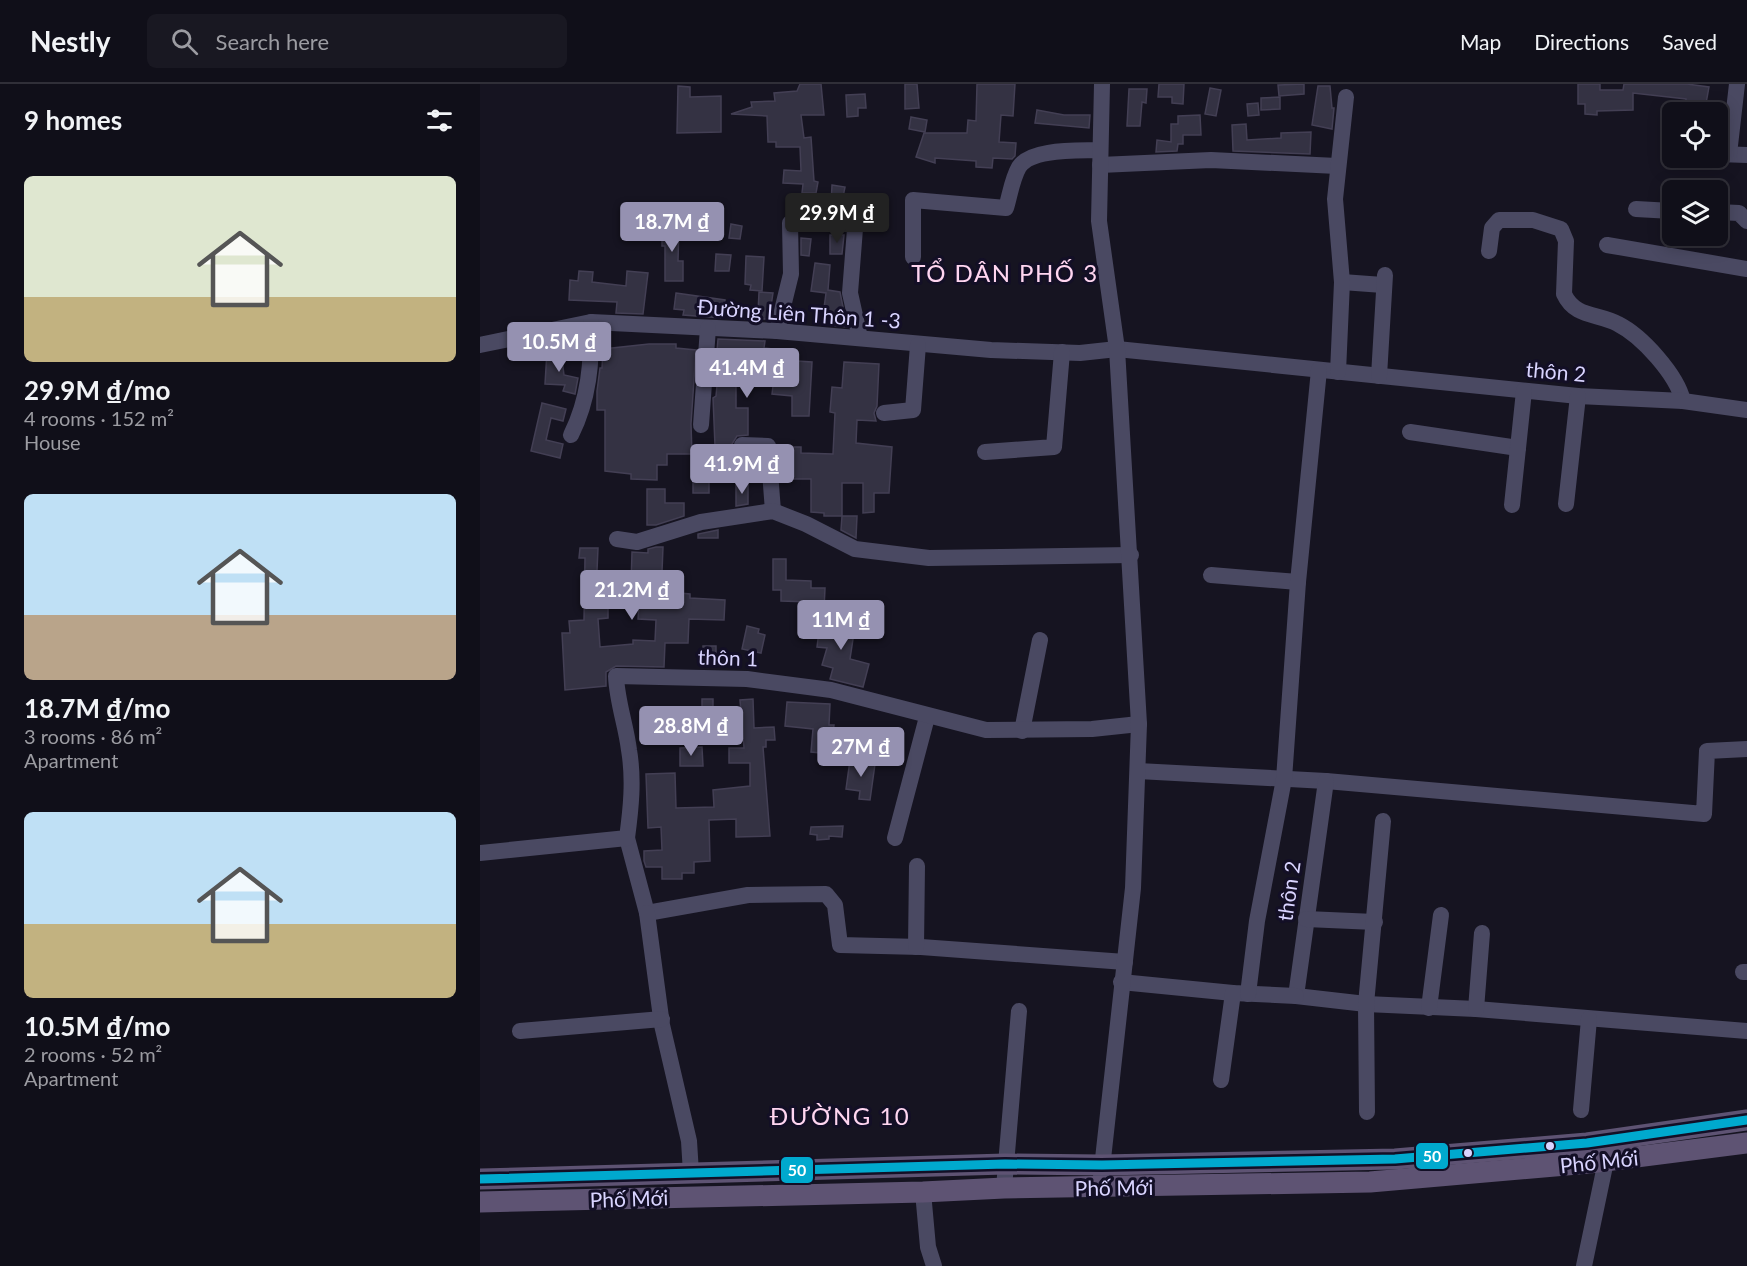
<!DOCTYPE html>
<meta charset="utf-8">
<style>
body{margin:0;font-family:Lato,sans-serif;background:#191822;color:#f1f3f6;height:100vh;display:flex;flex-direction:column;font-size:22px;white-space:nowrap}
*{box-sizing:border-box;margin:0}
p{font-size:20px;color:#9c9ca2}
.icon{flex:none;width:33px;height:33px;fill:none;stroke:currentColor;stroke-width:2;stroke-linecap:round;stroke-linejoin:round}
.map{position:relative;flex:1;overflow:hidden}
.sheet{display:flex;flex-direction:column;background:#100f19;width:480px}
.sheet>*{flex:none}
.fabs{position:absolute;left:1182px;top:18px;display:grid;gap:12px}
.fabs a{display:grid;place-items:center;width:66px;height:66px;border-radius:9px;background:#100f19;box-shadow:0 3px 15px #0003,0 0 0 2px #302f38;font-size:30px}
.price{position:absolute;translate:-50% -51px;padding:0 14px;border-radius:6px;background:#9591b1;color:#fff;font-size:20px;line-height:39px;filter:drop-shadow(0 2px 3px #0008)}
.price::after{content:'';position:absolute;left:50%;top:36px;width:18px;height:14px;margin-left:-9px;background:inherit;clip-path:polygon(0 0,100% 0,50% 100%)}
.price.current{background:#222;color:#fff}
ul{padding:0;list-style:none}
li{display:grid;align-content:center;gap:12px;height:318px;padding:0 24px}
li span{display:grid;place-items:center;height:186px;border-radius:9px;color:#555}
li>.icon{margin-inline-start:auto}
span .icon{width:108px;height:108px;fill:#fffc;stroke-width:1}
li b{font-size:26px}
h2{display:flex;justify-content:space-between;align-items:center;height:72px;padding:0 24px;font-size:26px}
header{display:flex;align-items:center;gap:36px;box-sizing:border-box;height:84px;padding:0 30px;background:#100f19;border-bottom:2px solid #302f38}
header strong{font-size:28px}
nav{display:flex;gap:33px;margin-inline-start:auto;font-size:21px}
.search{width:420px;height:54px;background:#191822;display:flex;align-items:center;gap:15px;box-sizing:border-box;padding:0 21px;border-radius:9px;color:#9c9ca2;font-size:22px}
main{display:flex;flex:1;min-height:0}
.map>svg:first-child{display:block}
</style>
<header>
<strong>Nestly</strong>
<div class="search"><svg class="icon" aria-label="search" viewBox="0 0 24 24"><circle cx="10" cy="10" r="6"/><path d="M15 15l6 6"/></svg>Search here</div>
<nav><a>Map</a><a>Directions</a><a>Saved</a></nav>
</header>
<main>
<section class="sheet">
<h2>9 homes<svg class="icon" aria-label="filters" viewBox="0 0 24 24"><path d="M4 7h16M4 17h16"/><circle cx="9" cy="7" r="2"/><circle cx="15" cy="17" r="2"/></svg></h2>
<ul>
<li><span style="background:linear-gradient(#dfe7d0 65%,#c2b280 0)"><svg class="icon" aria-label="home" viewBox="0 0 24 24"><path d="M3 11l9-7 9 7M6 9v11h12V9"/></svg></span><div><b>29.9M ₫/mo</b><p>4 rooms · 152 m²</p><p>House</p></div></li>
<li><span style="background:linear-gradient(#bfe0f5 65%,#b9a48a 0)"><svg class="icon" aria-label="home" viewBox="0 0 24 24"><path d="M3 11l9-7 9 7M6 9v11h12V9"/></svg></span><div><b>18.7M ₫/mo</b><p>3 rooms · 86 m²</p><p>Apartment</p></div></li>
<li><span style="background:linear-gradient(#bfe0f5 60%,#c2b280 0)"><svg class="icon" aria-label="home" viewBox="0 0 24 24"><path d="M3 11l9-7 9 7M6 9v11h12V9"/></svg></span><div><b>10.5M ₫/mo</b><p>2 rooms · 52 m²</p><p>Apartment</p></div></li>
</ul>
</section>
<div class="map">
<svg width="1267" height="1182" viewBox="0 0 1267 1182">
<rect width="100%" height="100%" fill="#161421"/>
<g fill="#343243" stroke="#433f54" stroke-width="1.5">
<path d="M 320,0 L 341,0 L 344,31 L 321,31 L 324,54 L 331,53 L 334,97 L 338,98 L 336,109 L 322,109 L 323,100 L 303,99 L 304,86 L 321,87 L 320,63 L 296,63 L 296,58 L 288,58 L 287,32 L 251,30 L 272,23 L 271,18 L 295,17 L 294,9 L 317,7 Z"/>
<path d="M 425,0 L 437,0 L 439,24 L 425,25 Z"/>
<path d="M 497,0 L 535,0 L 533,32 L 521,31 L 519,58 L 536,59 L 535,72 L 532,75 L 513,74 L 512,84 L 496,83 L 496,77 L 455,74 L 455,79 L 436,73 L 444,49 L 487,49 L 488,36 L 496,37 Z"/>
<path d="M 679,0 L 704,0 L 703,20 L 692,19 L 692,13 L 678,13 Z"/>
<path d="M 824,0 L 824,10 L 799,12 L 798,1 Z"/>
<path d="M 1098,0 L 1120,0 L 1120,6 L 1143,6 L 1144,0 L 1207,0 L 1229,3 L 1225,25 L 1205,22 L 1206,15 L 1153,9 L 1153,26 L 1117,27 L 1117,31 L 1105,30 L 1105,20 L 1098,20 Z"/>
<path d="M 198,2 L 210,3 L 210,13 L 241,12 L 241,48 L 197,49 Z"/>
<path d="M 838,2 L 850,2 L 852,24 L 854,24 L 852,45 L 832,41 Z"/>
<path d="M 730,4 L 741,6 L 736,32 L 725,30 Z"/>
<path d="M 649,5 L 667,5 L 666,19 L 662,18 L 660,42 L 647,42 Z"/>
<path d="M 385,10 L 386,24 L 378,24 L 378,32 L 367,33 L 366,11 Z"/>
<path d="M 800,13 L 800,25 L 781,26 L 781,14 Z"/>
<path d="M 778,19 L 779,31 L 768,32 L 767,20 Z"/>
<path d="M 557,26 L 584,31 L 610,31 L 609,44 L 555,39 Z"/>
<path d="M 720,31 L 721,51 L 703,51 L 703,60 L 698,60 L 697,67 L 676,68 L 677,56 L 691,58 L 691,40 L 698,40 L 698,32 Z"/>
<path d="M 431,33 L 447,36 L 445,48 L 429,45 Z"/>
<path d="M 766,40 L 767,56 L 801,54 L 801,49 L 831,48 L 830,70 L 753,67 L 752,41 Z"/>
<path d="M 352,101 L 365,103 L 361,123 L 351,121 Z"/>
<path d="M 182,139 L 199,140 L 198,177 L 203,177 L 203,197 L 185,197 L 185,162 L 182,162 Z"/>
<path d="M 251,140 L 262,142 L 260,155 L 249,154 Z"/>
<path d="M 350,151 L 364,151 L 362,170 L 350,170 Z"/>
<path d="M 321,154 L 331,155 L 329,172 L 321,171 Z"/>
<path d="M 236,170 L 251,171 L 249,187 L 235,187 Z"/>
<path d="M 266,172 L 284,173 L 282,207 L 270,206 L 271,201 L 265,200 Z"/>
<path d="M 335,179 L 350,181 L 348,206 L 360,208 L 367,243 L 350,241 L 351,233 L 343,232 L 346,209 L 331,207 Z"/>
<path d="M 99,187 L 113,188 L 112,198 L 146,202 L 147,187 L 168,189 L 163,230 L 136,229 L 137,218 L 89,216 L 90,196 L 98,197 Z"/>
<path d="M 279,208 L 293,209 L 289,235 L 263,235 L 264,228 L 278,229 Z"/>
<path d="M 196,209 L 245,216 L 242,234 L 203,231 L 204,226 L 194,225 Z"/>
<path d="M 238,255 L 285,257 L 284,264 L 302,266 L 301,276 L 332,278 L 329,332 L 312,332 L 312,312 L 292,310 L 293,302 L 256,298 L 256,324 L 268,324 L 268,351 L 257,352 L 252,360 L 253,366 L 262,372 L 262,381 L 229,381 L 229,409 L 213,409 L 213,362 L 235,362 L 233,314 L 236,312 L 238,291 L 235,291 Z"/>
<path d="M 169,260 L 196,260 L 196,264 L 216,266 L 211,340 L 212,370 L 187,370 L 187,381 L 177,381 L 177,396 L 151,395 L 151,390 L 125,387 L 125,326 L 117,326 L 117,307 L 120,284 L 122,284 L 123,265 Z"/>
<path d="M 67,267 L 81,267 L 84,291 L 98,294 L 95,310 L 83,307 L 85,301 L 65,300 Z"/>
<path d="M 364,278 L 399,280 L 397,322 L 394,329 L 396,337 L 377,336 L 376,359 L 412,363 L 409,409 L 394,409 L 394,428 L 383,429 L 383,399 L 362,399 L 362,432 L 344,432 L 344,429 L 331,428 L 331,395 L 308,395 L 308,363 L 321,363 L 321,369 L 353,370 L 355,329 L 350,328 L 352,303 L 362,304 Z"/>
<path d="M 62,319 L 86,325 L 83,337 L 71,334 L 66,356 L 83,360 L 80,374 L 51,367 Z"/>
<path d="M 256,401 L 268,401 L 268,420 L 256,422 Z"/>
<path d="M 167,405 L 185,405 L 185,419 L 204,419 L 204,432 L 176,441 L 167,441 Z"/>
<path d="M 362,432 L 377,432 L 376,454 L 361,446 Z"/>
<path d="M 238,446 L 238,454 L 218,454 L 218,450 Z"/>
<path d="M 176,463 L 183,463 L 182,488 L 201,488 L 200,509 L 210,510 L 210,514 L 245,516 L 244,536 L 209,535 L 208,559 L 185,559 L 184,583 L 136,582 L 126,588 L 126,602 L 85,606 L 82,549 L 90,549 L 89,537 L 104,536 L 105,474 L 99,474 L 100,464 L 118,464 L 116,510 L 118,510 L 119,523 L 128,522 L 128,534 L 118,535 L 120,563 L 153,560 L 153,556 L 175,557 L 176,536 L 158,535 L 160,502 L 151,501 L 152,468 L 168,469 L 168,465 Z"/>
<path d="M 293,475 L 306,475 L 306,496 L 331,497 L 331,504 L 345,504 L 344,526 L 331,526 L 331,518 L 301,517 L 301,506 L 293,506 Z"/>
<path d="M 341,531 L 361,533 L 360,540 L 375,542 L 370,575 L 389,580 L 383,603 L 350,595 L 353,584 L 342,581 L 347,564 L 337,563 Z"/>
<path d="M 267,542 L 279,545 L 278,549 L 285,551 L 281,569 L 262,565 Z"/>
<path d="M 223,562 L 236,562 L 236,579 L 222,579 Z"/>
<rect x="222" y="615" width="11" height="19"/>
<path d="M 273,615 L 274,644 L 294,643 L 295,656 L 286,656 L 286,663 L 283,663 L 290,752 L 256,753 L 256,735 L 229,736 L 230,777 L 214,778 L 214,789 L 202,789 L 202,795 L 182,795 L 182,783 L 166,783 L 164,777 L 164,767 L 182,766 L 181,743 L 168,744 L 166,690 L 195,689 L 196,724 L 234,723 L 233,706 L 270,702 L 270,679 L 249,679 L 249,664 L 264,664 L 260,616 Z"/>
<path d="M 307,618 L 350,620 L 349,641 L 354,641 L 351,670 L 331,668 L 333,645 L 305,642 Z"/>
<path d="M 222,663 L 223,682 L 200,682 L 200,664 Z"/>
<path d="M 370,676 L 395,680 L 390,716 L 379,715 L 380,707 L 366,705 Z"/>
<path d="M 363,742 L 362,753 L 349,752 L 349,755 L 337,756 L 337,751 L 330,750 L 331,743 Z"/>
</g>
<g fill="none" stroke-linecap="round" stroke-linejoin="round">
<g stroke="#4a4962" stroke-width="16">
<path d="M 1238,70 L 1267,71"/>
<path d="M 1249,70 L 1257,0"/>
<path d="M 620,81 L 731,76 L 857,82"/>
<path d="M 1156,125 L 1192,127"/>
<path d="M 1238,128 L 1259,129 L 1267,137"/>
<path d="M 376,132 L 370,209 L 380,254"/>
<path d="M 1127,161 L 1267,185"/>
<path d="M 1009,167 L 1012,144 L 1019,136 L 1053,136 L 1081,145 L 1086,157 L 1084,210 C 1095,234 1118,229 1138,240 C 1162,252 1197,291 1203,317"/>
<path d="M 433,173 L 433,116 L 526,124 C 530,111 532,95 539,83 C 551,64 599,67 620,66"/>
<path d="M 862,198 L 903,201"/>
<path d="M 297,247 L 311,190 L 310,139"/>
<path d="M 0,261 L 111,238 L 297,247 L 511,266 L 600,269 L 637,265 L 1098,312 L 1203,317 L 1267,326"/>
<path d="M 858,288 L 862,198 L 855,115 L 866,13"/>
<path d="M 899,292 L 905,191"/>
<path d="M 404,329 L 433,326 L 438,261"/>
<path d="M 221,341 L 228,244"/>
<path d="M 930,348 L 1038,364"/>
<path d="M 91,351 C 109,315 112,278 111,238"/>
<path d="M 262,361 L 288,362 L 293,427"/>
<path d="M 505,368 L 574,363 L 582,268"/>
<path d="M 1086,420 L 1098,312"/>
<path d="M 1032,421 L 1044,307"/>
<path d="M 137,455 L 157,458 L 221,438 L 293,427 L 326,440 L 375,465 L 449,474 L 651,471"/>
<path d="M 731,491 L 818,498"/>
<path d="M 542,647 L 560,556"/>
<path d="M 658,687 L 846,697 L 1224,730 L 1227,667 L 1267,665"/>
<path d="M 846,697 L 816,912 L 886,920 L 996,925 L 1267,947"/>
<path d="M 147,754 L 167,829 L 268,811 L 346,810 L 355,821 L 360,861 L 441,863 L 645,878"/>
<path d="M 415,754 L 447,633"/>
<path d="M 0,769 L 147,754 C 151,724 154,696 149,666 C 146,641 137,618 136,592 L 267,595 L 351,606 L 506,646 L 612,645 L 659,640"/>
<path d="M 167,829 L 182,941 L 209,1057 L 211,1089"/>
<path d="M 826,835 L 895,838"/>
<path d="M 436,863 L 437,782"/>
<path d="M 1263,888 L 1267,888"/>
<path d="M 641,898 L 753,909 L 816,912"/>
<path d="M 768,910 L 777,837 L 804,695 L 818,498 L 839,286"/>
<path d="M 949,924 L 961,831"/>
<path d="M 996,925 L 1002,849"/>
<path d="M 40,947 L 182,935"/>
<path d="M 741,996 L 753,909"/>
<path d="M 1101,1026 L 1109,935"/>
<path d="M 887,1028 L 886,920 L 903,737"/>
<path d="M 621,1093 L 653,804 L 659,640 L 637,265 L 619,137 L 622,0"/>
<path d="M 524,1104 L 539,927"/>
<path d="M 443,1108 L 448,1163 L 454,1182"/>
<path d="M 1104,1182 L 1126,1077 L 1132,1067"/>
</g>
<g stroke="#5e5373" stroke-width="21">
<path d="M 0,1095 L 525,1080 L 622,1081 L 915,1075 L 1107,1059 L 1267,1036"/>
<path d="M 0,1118 L 443,1108 L 524,1104 L 890,1098 L 1109,1079 L 1267,1059"/>
</g>
<g stroke="#130f26" stroke-width="14">
<path id="bus-1" d="M 0,1095 L 525,1080 L 622,1081 L 915,1075 L 1107,1059 L 1267,1036"/>
</g>
<use href="#bus-1" stroke="#00a9ce" stroke-width="9"/>
</g>
<g fill="#d9d4ff" stroke="#130f26" stroke-width="2">
<circle cx="1070" cy="1062" r="5"/>
<circle cx="988" cy="1069" r="5"/>
</g>
<g text-anchor="middle" dominant-baseline="central" stroke-width="6" stroke-linejoin="round" paint-order="stroke">
<g font-size="21" fill="#d9d4ff" stroke="#130f26">
<text transform="translate(319 229) rotate(4)">Đường Liên Thôn 1 -3</text>
<text transform="translate(1076 287) rotate(5)">thôn 2</text>
<text transform="translate(248 573) rotate(2)">thôn 1</text>
<text transform="translate(808 807) rotate(-82)">thôn 2</text>
<text transform="translate(1119 1077) rotate(-6)">Phố Mới</text>
<text transform="translate(634 1103) rotate(-1)">Phố Mới</text>
<text transform="translate(149 1114) rotate(-2)">Phố Mới</text>
</g>
<g font-size="24" letter-spacing="1.5" fill="#ffd6f0" stroke="#130f26">
<text x="525" y="188">TỔ DÂN PHỐ 3</text>
<text x="360" y="1031">ĐƯỜNG 10</text>
</g>
</g>
<g stroke="#130f26" stroke-width="2">
<rect x="935" y="1058" width="34" height="28" rx="6" fill="#00a9ce"/>
<rect x="300" y="1072" width="34" height="28" rx="6" fill="#00a9ce"/>
</g>
<g font-size="16" text-anchor="middle" font-weight="bold" fill="#fff">
<text x="952" y="1078">50</text>
<text x="317" y="1092">50</text>
</g>
</svg>
<div class="fabs">
<a><svg class="icon" aria-label="locate" viewBox="0 0 24 24"><circle cx="12" cy="12" r="6"/><path d="M12 2v4M12 18v4M2 12h4M18 12h4"/></svg></a>
<a><svg class="icon" aria-label="layers" viewBox="0 0 24 24"><path d="M12 4l9 5-9 5-9-5zM3 14l9 5 9-5"/></svg></a>
</div>
<b class="price current" style="left:357px;top:160px">29.9M ₫</b>
<b class="price" style="left:192px;top:169px">18.7M ₫</b>
<b class="price" style="left:79px;top:289px">10.5M ₫</b>
<b class="price" style="left:267px;top:315px">41.4M ₫</b>
<b class="price" style="left:262px;top:411px">41.9M ₫</b>
<b class="price" style="left:152px;top:537px">21.2M ₫</b>
<b class="price" style="left:361px;top:567px">11M ₫</b>
<b class="price" style="left:211px;top:673px">28.8M ₫</b>
<b class="price" style="left:381px;top:694px">27M ₫</b>
</div>
</main>
